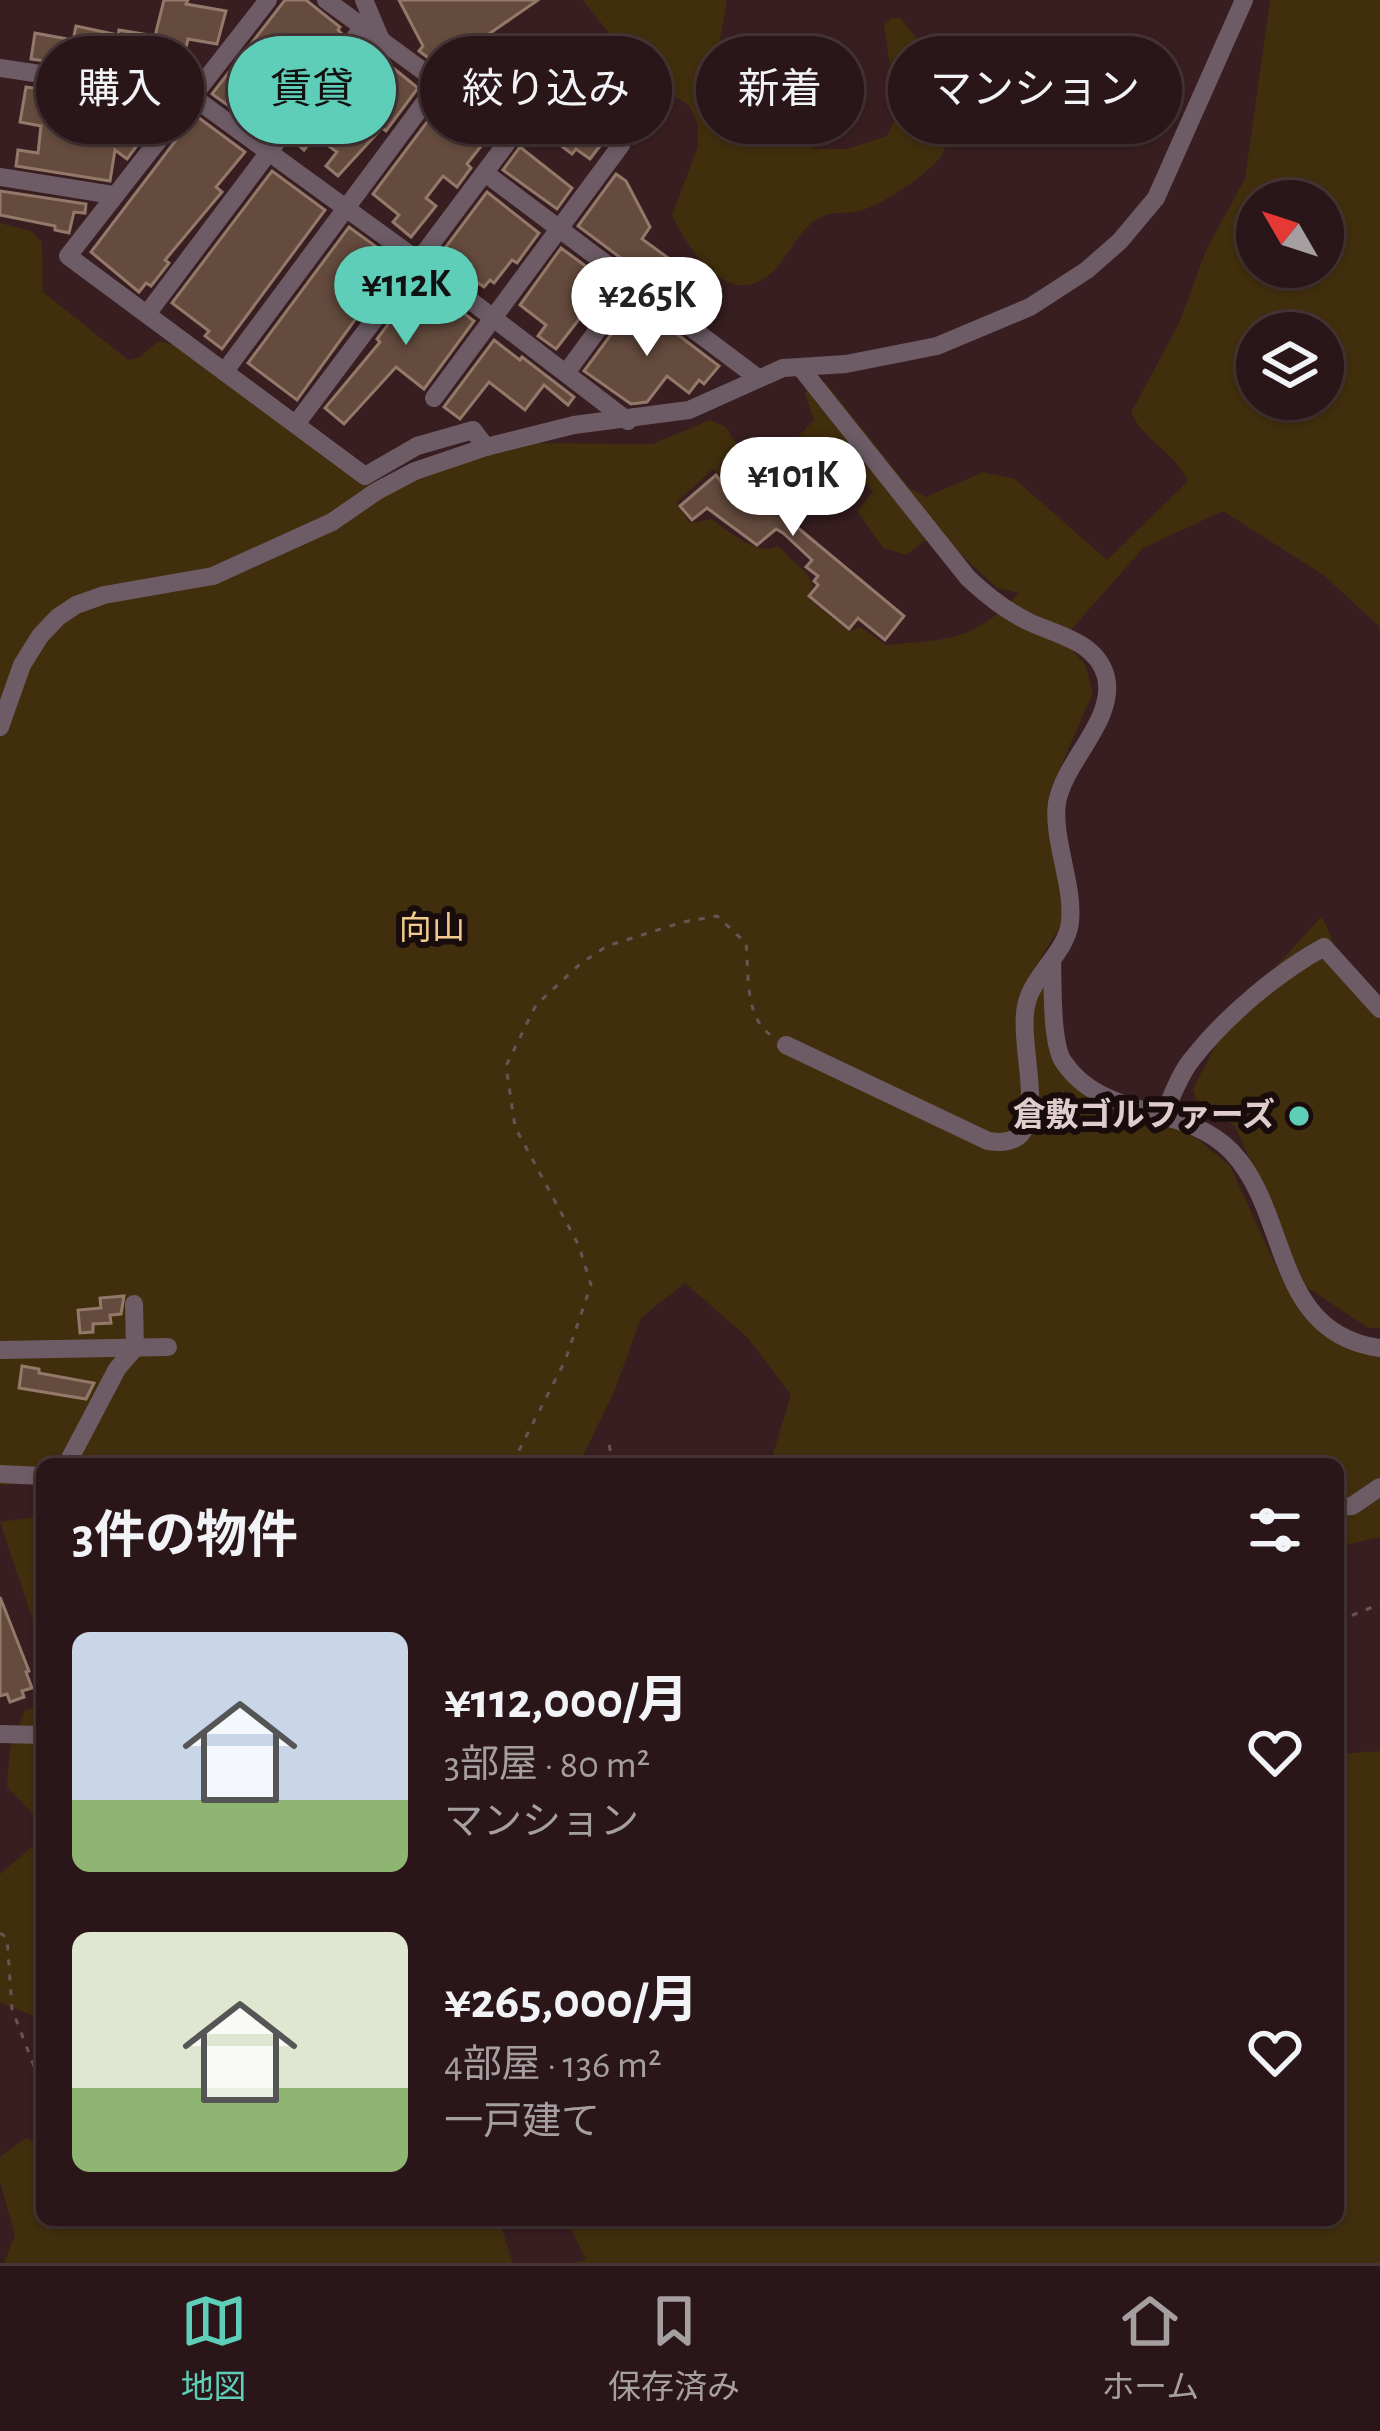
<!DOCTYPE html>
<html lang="ja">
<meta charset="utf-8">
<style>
body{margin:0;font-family:"Alegreya Sans","Noto Sans JP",sans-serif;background:#321f21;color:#f1f3f6;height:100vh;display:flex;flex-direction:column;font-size:45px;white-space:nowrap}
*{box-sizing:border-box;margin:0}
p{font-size:39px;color:#a59fa2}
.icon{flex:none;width:66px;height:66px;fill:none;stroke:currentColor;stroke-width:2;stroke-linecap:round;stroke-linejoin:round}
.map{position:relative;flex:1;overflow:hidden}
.side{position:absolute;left:36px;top:1458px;width:1308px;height:768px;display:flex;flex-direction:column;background:#2a1618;border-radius:18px;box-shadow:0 3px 9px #0004,0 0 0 3px #463537}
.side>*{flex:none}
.top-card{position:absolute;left:36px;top:36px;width:1308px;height:108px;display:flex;gap:24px}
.needle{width:78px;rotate:309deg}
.fabs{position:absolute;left:1236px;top:180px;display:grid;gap:24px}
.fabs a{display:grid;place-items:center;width:108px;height:108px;border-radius:50%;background:#2a1618;box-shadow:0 3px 9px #0004,0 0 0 3px #463537;font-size:60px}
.price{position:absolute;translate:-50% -102px;padding:0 27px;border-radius:42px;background:#fff;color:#222;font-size:39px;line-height:78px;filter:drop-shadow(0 3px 6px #0008)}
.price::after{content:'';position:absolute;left:50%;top:72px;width:36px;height:27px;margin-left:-18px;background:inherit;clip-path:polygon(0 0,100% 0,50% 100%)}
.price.on{background:#5eceb8;color:#111}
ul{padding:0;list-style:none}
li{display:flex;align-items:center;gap:36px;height:300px;padding:0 36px}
li span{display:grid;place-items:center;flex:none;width:336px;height:240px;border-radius:18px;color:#555}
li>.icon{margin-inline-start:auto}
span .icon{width:144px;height:144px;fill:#fffc;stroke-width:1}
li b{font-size:51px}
h2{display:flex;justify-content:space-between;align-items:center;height:144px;padding:0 36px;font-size:51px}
.chip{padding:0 42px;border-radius:54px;background:#2a1618;box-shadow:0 3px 9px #0004,0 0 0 3px #463537;font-size:42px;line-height:108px}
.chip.on{background:#5eceb8;color:#111}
.tab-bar{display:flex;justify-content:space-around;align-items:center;height:168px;border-top:3px solid #463537;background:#2a1618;font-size:33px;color:#a59fa2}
.tab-bar a{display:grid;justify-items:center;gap:6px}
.tab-bar .on{color:#5eceb8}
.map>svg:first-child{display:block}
</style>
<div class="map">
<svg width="1380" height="2263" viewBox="0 0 1380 2263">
<rect width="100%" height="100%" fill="#381e20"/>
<g fill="#402e0d" fill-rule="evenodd">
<path d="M 583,0 L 727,0 L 718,51 L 739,102 L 814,149 L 847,149 L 887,136 L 897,114 L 884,25 L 892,18 L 900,18 C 911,32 926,47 933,63 C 943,85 955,129 943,153 C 932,173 881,205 860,211 C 848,214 834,211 823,216 C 803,225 793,247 780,264 C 735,319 691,255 672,215 L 698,146 L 698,125 L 689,105 L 644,78 Z"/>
<path d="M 1270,0 L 1380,0 L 1380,627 L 1322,574 L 1223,511 L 1143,548 L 1063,639 L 1085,665 L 1093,692 L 1049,794 L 1063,922 L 1041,957 L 1075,1084 L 1105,1106 L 1170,1124 L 1199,1140 L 1230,1166 L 1281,1277 L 1301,1309 L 1380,1352 L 1380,1537 L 1338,1547 L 1338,1464 L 770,1464 L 791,1395 L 747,1337 L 685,1283 L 641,1318 L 614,1392 L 579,1464 L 42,1464 L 42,1483 L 0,1485 L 0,223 L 31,231 L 42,242 L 43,292 L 128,360 L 139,358 L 159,341 L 184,348 L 383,493 L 418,475 L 517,443 L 652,444 L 710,420 L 726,427 L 746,460 L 726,479 L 713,469 L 676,503 L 690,523 L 711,519 C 730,531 756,557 778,546 L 807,574 L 813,585 L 807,597 L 849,632 L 860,627 L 886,645 C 950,639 973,642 1019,593 L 997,588 L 953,547 L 924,541 L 906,555 L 883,548 L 857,511 L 873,492 L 865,481 L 836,490 L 822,481 L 795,440 L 814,420 L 805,394 L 809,385 L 825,382 L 910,489 L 926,497 L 983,472 L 1015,479 L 1107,560 L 1188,481 C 1174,452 1145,441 1131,413 L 1180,321 L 1207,248 L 1245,179 ZM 1257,201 L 1323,201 L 1323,267 L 1257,267 ZM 1257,333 L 1323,333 L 1323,399 L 1257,399 Z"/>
<path d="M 1322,916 L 1352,986 L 1380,1016 L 1380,1328 L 1368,1328 L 1305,1286 L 1235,1126 L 1199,1106 L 1193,1089 L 1230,1017 Z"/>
<path d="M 42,1516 L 42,1647 L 0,1522 Z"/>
<path d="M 42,1706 L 42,1818 L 38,1819 L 7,1787 L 10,1748 L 25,1710 Z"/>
<path d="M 1380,1751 L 1380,2263 L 573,2263 L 586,2260 L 567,2220 L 1338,2220 L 1338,1754 Z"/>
<path d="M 42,1838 L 42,2040 L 36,2017 L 0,2002 L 0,1874 Z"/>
<path d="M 26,2138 L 42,2146 L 42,2220 L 499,2220 L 513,2263 L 4,2263 L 15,2235 L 0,2182 L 0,2157 Z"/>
</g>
<g fill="#654b3e" stroke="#94786a" stroke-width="3">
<path d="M 164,0 L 188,0 L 186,4 L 226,11 L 217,44 L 188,39 L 179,81 L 94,63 L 93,68 L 31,59 L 35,33 L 73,40 L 76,26 L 118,35 L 119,30 L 155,36 Z"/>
<path d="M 285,0 L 306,0 L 340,27 L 338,30 L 341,33 L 292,99 L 288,96 L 273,115 L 242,91 L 229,106 L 212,94 Z"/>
<path d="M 399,0 L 538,0 L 483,38 L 500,52 L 489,66 L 517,89 L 500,111 L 419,51 L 423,46 Z"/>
<path d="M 366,46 L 418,88 L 386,131 L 382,128 L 338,176 L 326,166 L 337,152 L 315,136 L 304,150 L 294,141 Z"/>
<path d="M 564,86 L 583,101 L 576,109 L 607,137 L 590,159 L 576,149 L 572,154 L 536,127 Z"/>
<path d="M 26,87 L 152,106 L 148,131 L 127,159 L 115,150 L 110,181 L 16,166 L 18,150 L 38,153 L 41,126 L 20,122 Z"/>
<path d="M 442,102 L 489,136 L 467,164 L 471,168 L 457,187 L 443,176 L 426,198 L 436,206 L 411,237 L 393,222 L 399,215 L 373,194 Z"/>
<path d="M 195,115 L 245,152 L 216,187 L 222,192 L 165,260 L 169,263 L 151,286 L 146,283 L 139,292 L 91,252 Z"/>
<path d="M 520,147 L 572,188 L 557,209 L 503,170 Z"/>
<path d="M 272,171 L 325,210 L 222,349 L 205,336 L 209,331 L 172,303 Z"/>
<path d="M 616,174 L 626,181 L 650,227 L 642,239 L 671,260 L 666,265 L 695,290 L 693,293 L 697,297 L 688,308 L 578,226 Z"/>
<path d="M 0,191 L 86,204 L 85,213 L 74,212 L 69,233 L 55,230 L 55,226 L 0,215 Z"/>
<path d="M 487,192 L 539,233 L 517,263 L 512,260 L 494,283 L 490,280 L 484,287 L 439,256 Z"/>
<path d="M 349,227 L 397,262 L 297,400 L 248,363 Z"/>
<path d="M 561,248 L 613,286 L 587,309 L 556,349 L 538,336 L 546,325 L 520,305 Z"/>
<path d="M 421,280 L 474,321 L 424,389 L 396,367 L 344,424 L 325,408 L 380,342 L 377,339 Z"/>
<path d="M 635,302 L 719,366 L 704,384 L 699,380 L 689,393 L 667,376 L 647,402 L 631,404 L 584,371 Z"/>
<path d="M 494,340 L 520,360 L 522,357 L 574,397 L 568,405 L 544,385 L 525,410 L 489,382 L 460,419 L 444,407 Z"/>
<path d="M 776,460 L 818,491 L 792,523 L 904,616 L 885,640 L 858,618 L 849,629 L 809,596 L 818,585 L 814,581 L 818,576 L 806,567 L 812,560 L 783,533 L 776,529 L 757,545 L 707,508 L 692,520 L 680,506 L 716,475 L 725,487 L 745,464 L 760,478 Z"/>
<path d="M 124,1296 L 121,1314 L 110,1315 L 111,1323 L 93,1324 L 93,1332 L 80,1333 L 78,1310 L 101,1308 L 100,1298 Z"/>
<path d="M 22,1366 L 39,1369 L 39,1373 L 94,1383 L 86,1399 L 19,1388 Z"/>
<path d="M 0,1597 L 29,1671 L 26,1672 L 32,1688 L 22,1691 L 24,1697 L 10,1702 L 7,1694 L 0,1696 Z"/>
</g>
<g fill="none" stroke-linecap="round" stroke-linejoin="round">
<g stroke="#6b5355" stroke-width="3" stroke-dasharray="6 9" stroke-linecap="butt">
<path d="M 609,1445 L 614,1464"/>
<path d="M 512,1464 L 565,1361 L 591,1285 L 579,1246 L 515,1127 L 506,1066 L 536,1005 L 580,964 L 607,946 L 683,922 L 717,916 L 746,943 C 749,973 744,1018 772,1036"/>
<path d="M 1338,1621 L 1380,1604"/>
<path d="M 0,1933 L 7,1938 L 12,2009 L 42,2087"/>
</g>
<g stroke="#6d5c66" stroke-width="18">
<path d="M 268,0 L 68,256 L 365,476 L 417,446 L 473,430 L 486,447"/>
<path d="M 364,0 L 381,40"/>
<path d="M 0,68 L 193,97 L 420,262 L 628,421"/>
<path d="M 485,173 L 758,378"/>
<path d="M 0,177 L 113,195"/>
<path d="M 147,314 L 363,27"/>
<path d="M 225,371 L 439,83"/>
<path d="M 566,373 L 632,283"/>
<path d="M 434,398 L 621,145"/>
<path d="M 296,424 L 512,136 L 326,0"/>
<path d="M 0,727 L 22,665 L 40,636 L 58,617 L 76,605 L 104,595 L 213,576 L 332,522 L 377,491 L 415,471 L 486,447 L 574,425 L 689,410 L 783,368 L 846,364 L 937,346 L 1030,307 L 1087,270 L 1120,241 L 1156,198 L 1244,0"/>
<path d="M 1052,960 C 1053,984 1051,1042 1063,1061 C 1102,1121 1185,1103 1231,1151 C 1291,1213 1271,1333 1380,1348"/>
<path d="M 786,1045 L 988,1141 C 1061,1153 1014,1047 1027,1002 C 1035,973 1067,951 1070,922 C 1074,885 1052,839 1057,803 C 1064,761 1116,720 1106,677 C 1097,641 1056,635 1027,621 C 1005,610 986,595 968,578 L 800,367"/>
<path d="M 1162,1117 C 1172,1098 1179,1074 1193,1058 C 1226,1016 1277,973 1324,947 L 1380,1009"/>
<path d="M 0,1350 L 168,1347"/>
<path d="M 67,1464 L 117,1369 L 135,1348 L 134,1304"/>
<path d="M 0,1474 L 42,1476"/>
<path d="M 1338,1507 L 1352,1506 L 1380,1487"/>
<path d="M 0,1734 L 42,1735"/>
</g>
</g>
<circle fill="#5eceb8" stroke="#180c0d" stroke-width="4.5" cx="1299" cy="1116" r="12"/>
<g text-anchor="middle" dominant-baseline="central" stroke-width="12" stroke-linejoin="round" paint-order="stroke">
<g font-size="33" fill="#f0cb8c" stroke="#180c0d">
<text x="432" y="929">向山</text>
</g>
<g font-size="33" font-weight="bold" fill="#dfcdcd" stroke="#180c0d" text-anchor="end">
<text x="1275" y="1116">倉敷ゴルファーズ</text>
</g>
</g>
</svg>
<div class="fabs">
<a><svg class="needle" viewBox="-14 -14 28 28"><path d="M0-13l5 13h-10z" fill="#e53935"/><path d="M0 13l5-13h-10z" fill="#a59fa2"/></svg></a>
<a><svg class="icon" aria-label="layers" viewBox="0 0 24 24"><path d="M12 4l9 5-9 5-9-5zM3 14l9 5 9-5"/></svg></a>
</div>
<b class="price on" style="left:406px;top:348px">¥112K</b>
<b class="price" style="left:647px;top:359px">¥265K</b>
<b class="price" style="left:793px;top:539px">¥101K</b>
<div class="top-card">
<a class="chip">購入</a>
<a class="chip on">賃貸</a>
<a class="chip">絞り込み</a>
<a class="chip">新着</a>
<a class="chip">マンション</a>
</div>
<section class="side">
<h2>3件の物件<svg class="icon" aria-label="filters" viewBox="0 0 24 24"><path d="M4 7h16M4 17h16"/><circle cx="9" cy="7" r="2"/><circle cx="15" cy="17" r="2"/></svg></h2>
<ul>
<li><span style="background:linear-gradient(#c9d6e8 70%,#8fb573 0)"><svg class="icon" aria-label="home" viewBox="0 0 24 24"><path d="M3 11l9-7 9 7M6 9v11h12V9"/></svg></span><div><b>¥112,000/月</b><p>3部屋 · 80 m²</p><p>マンション</p></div><svg class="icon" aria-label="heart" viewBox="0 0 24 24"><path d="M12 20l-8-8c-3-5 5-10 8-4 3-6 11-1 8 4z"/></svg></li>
<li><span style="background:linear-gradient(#dfe7d0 65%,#8fb573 0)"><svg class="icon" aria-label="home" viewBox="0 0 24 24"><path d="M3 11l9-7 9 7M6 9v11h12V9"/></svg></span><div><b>¥265,000/月</b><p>4部屋 · 136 m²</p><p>一戸建て</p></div><svg class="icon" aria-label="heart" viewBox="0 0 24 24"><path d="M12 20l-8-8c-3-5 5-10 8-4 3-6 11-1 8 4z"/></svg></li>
</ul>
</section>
</div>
<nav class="tab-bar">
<a class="on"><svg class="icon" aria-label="map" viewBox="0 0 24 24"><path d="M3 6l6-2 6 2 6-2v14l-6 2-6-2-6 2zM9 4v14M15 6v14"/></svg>地図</a>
<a><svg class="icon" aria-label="saved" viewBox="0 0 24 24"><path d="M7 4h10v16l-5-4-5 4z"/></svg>保存済み</a>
<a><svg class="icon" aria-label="home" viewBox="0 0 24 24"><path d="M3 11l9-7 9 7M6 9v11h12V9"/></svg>ホーム</a>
</nav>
